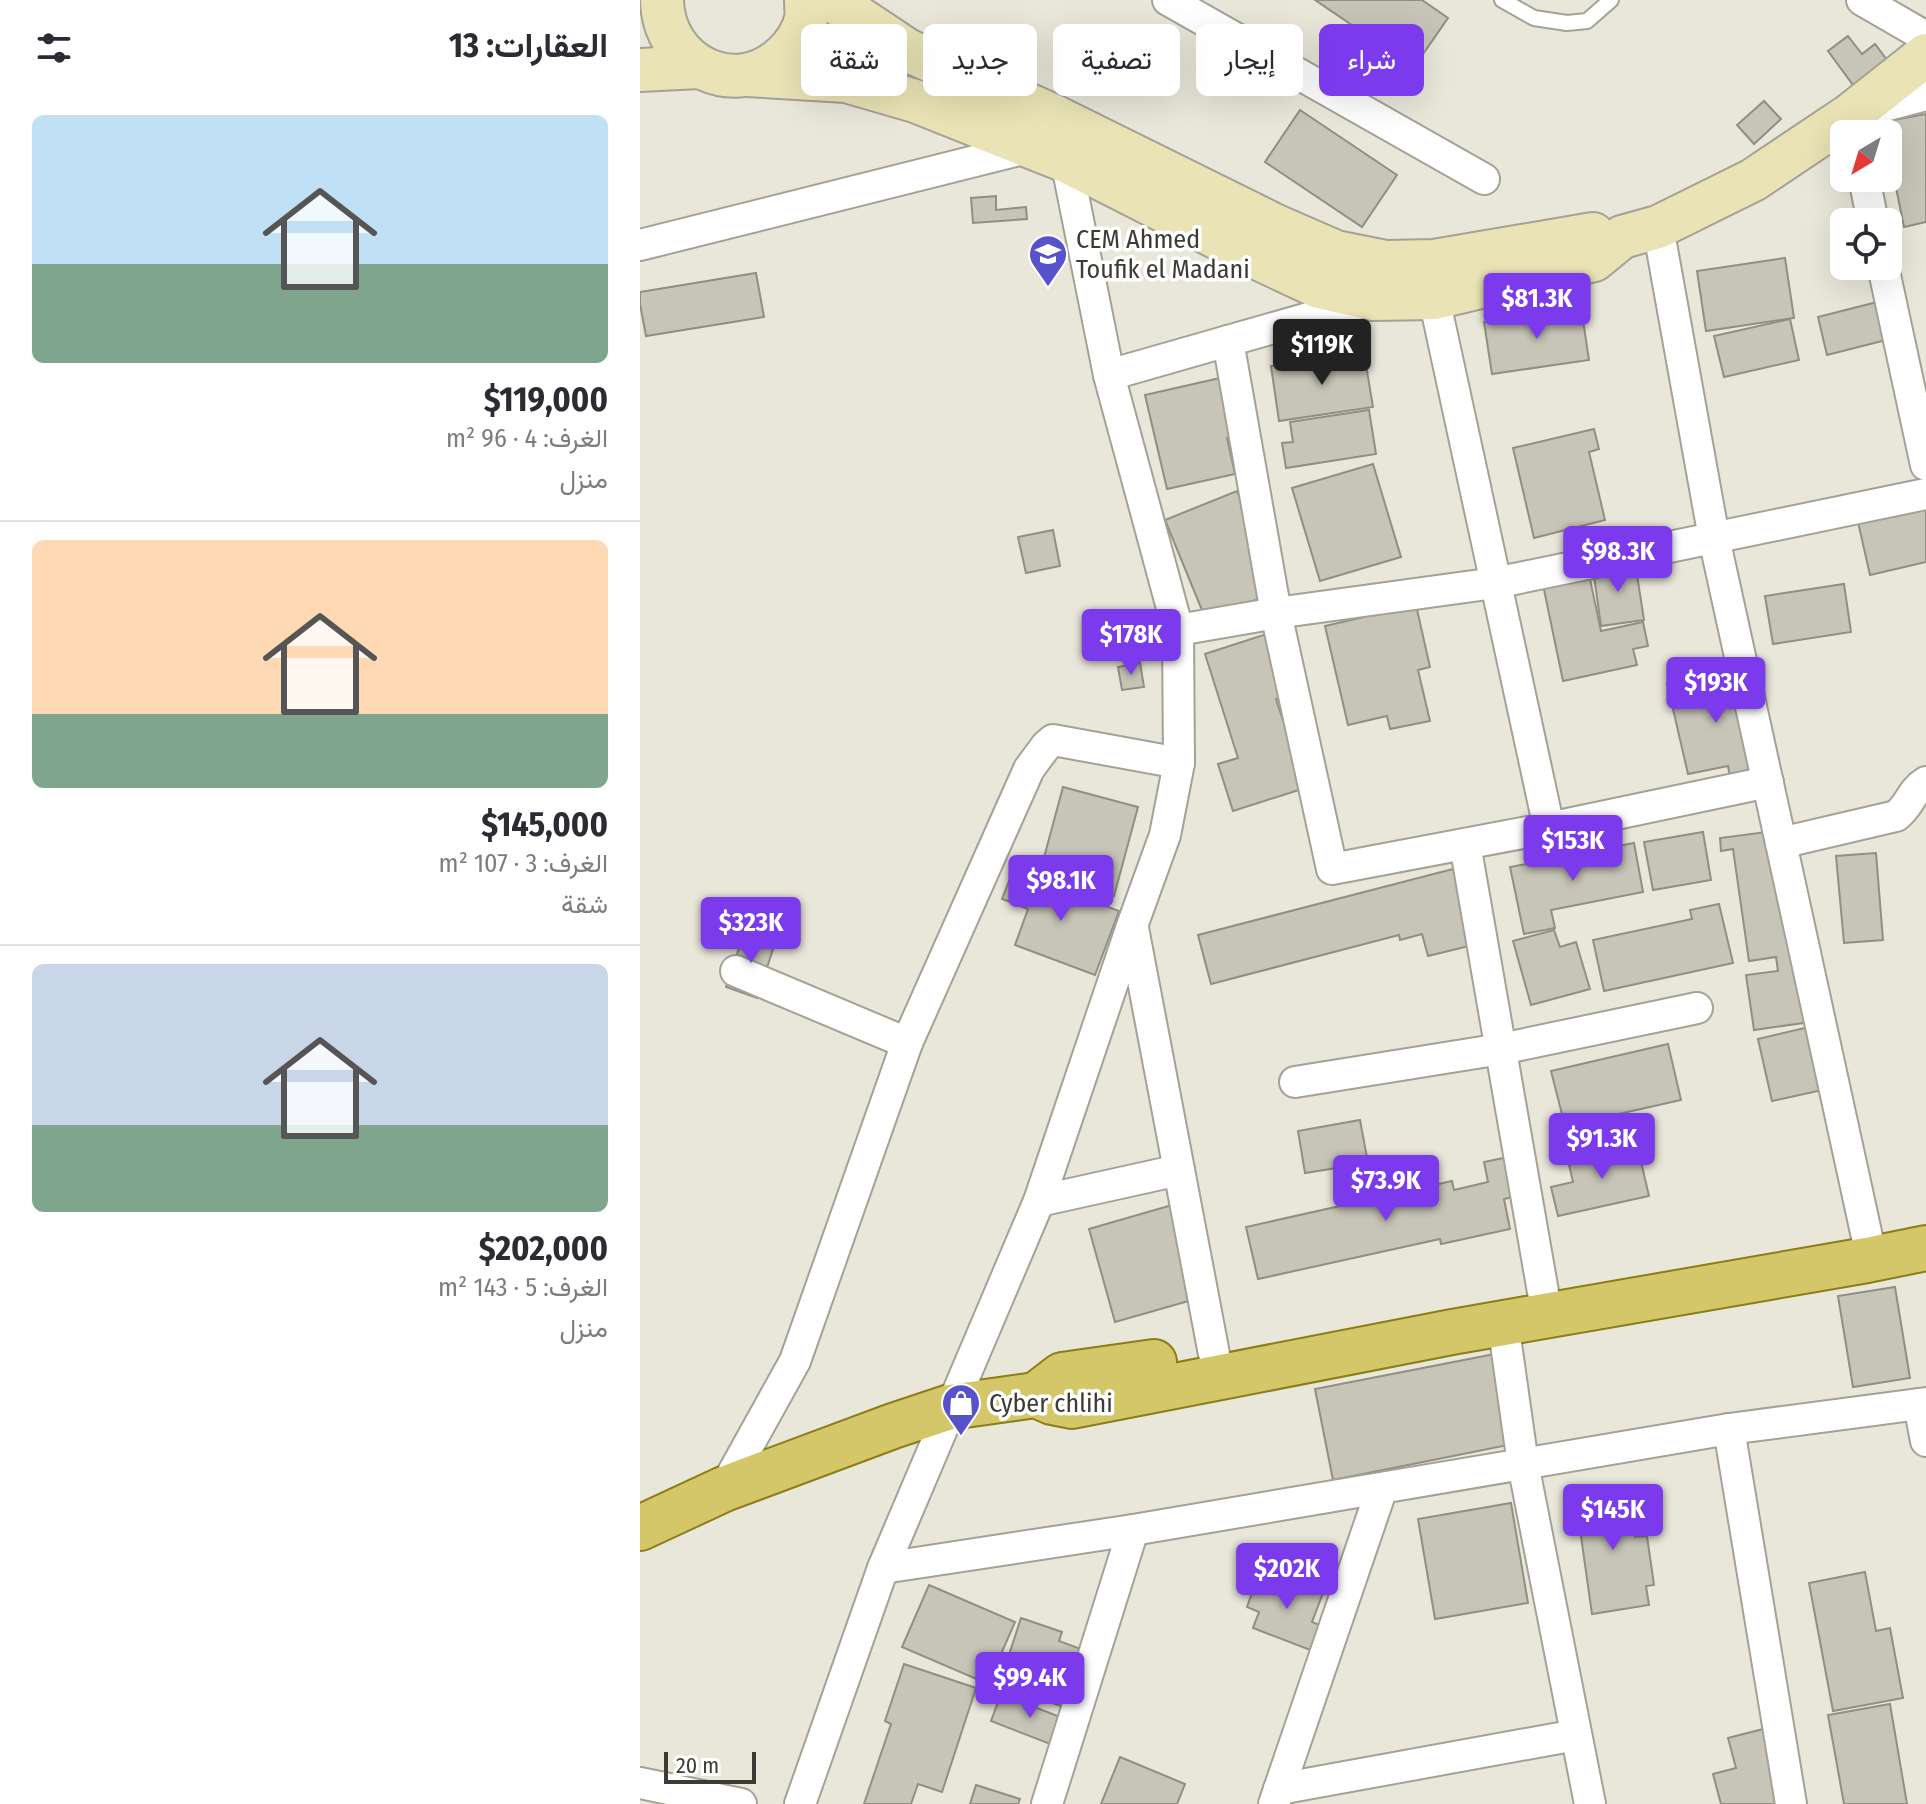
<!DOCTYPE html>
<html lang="ar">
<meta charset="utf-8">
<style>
body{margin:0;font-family:"Fira Sans Condensed",Vazirmatn,sans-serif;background:#f2f2f3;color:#2b2b33;direction:rtl;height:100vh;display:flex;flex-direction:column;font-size:30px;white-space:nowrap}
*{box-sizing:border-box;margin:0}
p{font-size:26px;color:#7c7c81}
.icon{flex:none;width:44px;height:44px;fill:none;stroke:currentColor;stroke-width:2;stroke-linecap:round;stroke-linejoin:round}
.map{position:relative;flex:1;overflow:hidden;direction:ltr}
.details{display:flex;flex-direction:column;background:#fff;width:640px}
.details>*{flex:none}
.hud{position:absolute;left:24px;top:24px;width:760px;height:72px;direction:rtl;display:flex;gap:16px}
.needle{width:52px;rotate:218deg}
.fabs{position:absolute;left:1190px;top:120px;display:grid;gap:16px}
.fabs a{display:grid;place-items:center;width:72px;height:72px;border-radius:12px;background:#fff;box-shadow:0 8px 32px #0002;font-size:40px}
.scale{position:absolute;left:24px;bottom:20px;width:92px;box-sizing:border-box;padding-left:8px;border:4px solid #3c3b36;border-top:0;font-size:22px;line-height:28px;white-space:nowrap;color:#3c3b36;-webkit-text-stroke:6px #fff;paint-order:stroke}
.price{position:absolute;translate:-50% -68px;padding:0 18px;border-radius:8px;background:#7c3aed;color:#fff;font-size:26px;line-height:52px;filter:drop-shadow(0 2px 4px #0008)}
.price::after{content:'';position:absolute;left:50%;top:48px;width:24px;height:18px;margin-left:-12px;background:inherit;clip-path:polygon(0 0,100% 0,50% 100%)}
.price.selected{background:#222;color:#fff}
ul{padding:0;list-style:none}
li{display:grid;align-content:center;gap:16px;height:424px;padding:0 32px}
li+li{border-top:2px solid #e1e1e2}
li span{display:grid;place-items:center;height:248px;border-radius:12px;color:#555}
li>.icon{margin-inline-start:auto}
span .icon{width:144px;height:144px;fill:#fffc;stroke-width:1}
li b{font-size:34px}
h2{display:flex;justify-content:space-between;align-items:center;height:96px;padding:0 32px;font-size:34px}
.tag{padding:0 28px;border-radius:12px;background:#fff;box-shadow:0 8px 32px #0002;font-size:28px;line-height:72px}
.tag.selected{background:#7c3aed;color:#fff}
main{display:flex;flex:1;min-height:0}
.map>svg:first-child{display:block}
</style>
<main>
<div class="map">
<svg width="1286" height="1804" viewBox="0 0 1286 1804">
<rect width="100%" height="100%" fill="#e9e7da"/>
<g fill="#c7c5b8" stroke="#918f83" stroke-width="2">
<path d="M 675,0 L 782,0 L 808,18 L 774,67 Z"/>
<path d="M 1208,36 L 1222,54 L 1235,44 L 1250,64 L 1216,89 L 1188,51 Z"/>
<path d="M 1124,101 L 1141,119 L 1114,144 L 1097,125 Z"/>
<path d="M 660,110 L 757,175 L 722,227 L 625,162 Z"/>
<path d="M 1286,114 L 1286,222 L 1264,227 L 1248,148 L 1248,134 L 1245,134 L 1243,122 Z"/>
<path d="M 356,196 L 356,210 L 386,207 L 387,219 L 333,223 L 331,198 Z"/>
<path d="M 1145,258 L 1154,318 L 1066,331 L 1057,271 Z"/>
<path d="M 116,273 L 124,317 L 6,336 L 0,304 L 0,292 Z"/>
<path d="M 1241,301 L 1250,339 L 1187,355 L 1178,317 Z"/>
<path d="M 941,307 L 949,360 L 852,374 L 844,322 Z"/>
<path d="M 1150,319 L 1159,360 L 1084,377 L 1074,336 Z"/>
<path d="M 724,353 L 733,407 L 639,421 L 631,366 Z"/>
<path d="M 580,378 L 594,437 L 587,438 L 595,474 L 527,489 L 505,395 Z"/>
<path d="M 729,410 L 736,454 L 646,468 L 642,443 L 653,442 L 650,422 Z"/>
<path d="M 954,429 L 959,449 L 949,452 L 965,520 L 894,538 L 873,448 Z"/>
<path d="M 733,464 L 761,557 L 680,581 L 652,488 Z"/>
<path d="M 597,491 L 638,591 L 566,620 L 525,520 Z"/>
<path d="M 1286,506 L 1286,562 L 1230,575 L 1218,522 Z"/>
<path d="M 413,530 L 420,566 L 386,573 L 378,537 Z"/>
<path d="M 995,562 L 1004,620 L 961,626 L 953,569 Z"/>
<path d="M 948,570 L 961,631 L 1003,622 L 1008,646 L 993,649 L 997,665 L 923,681 L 902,580 Z"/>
<path d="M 1204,584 L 1211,632 L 1133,644 L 1125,596 Z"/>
<path d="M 776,605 L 790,667 L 778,670 L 790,721 L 750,729 L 747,716 L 708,725 L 685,626 Z"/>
<path d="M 633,632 L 653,693 L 636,699 L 665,788 L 593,811 L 578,764 L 598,758 L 565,654 Z"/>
<path d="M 500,663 L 504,687 L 482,690 L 478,667 Z"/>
<path d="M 1093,668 L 1131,769 L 1090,778 L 1088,766 L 1048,774 L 1027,683 Z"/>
<path d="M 423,787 L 498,807 L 474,896 L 399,876 Z"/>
<path d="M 1150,829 L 1178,1021 L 1114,1030 L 1106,975 L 1138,971 L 1136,957 L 1109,961 L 1093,849 L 1081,851 L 1080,838 Z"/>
<path d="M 1063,832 L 1071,880 L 1013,890 L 1004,842 Z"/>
<path d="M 994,843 L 1003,892 L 911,910 L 915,928 L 884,934 L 870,867 Z"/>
<path d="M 1236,853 L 1243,940 L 1204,943 L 1196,856 Z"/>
<path d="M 813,869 L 833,945 L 788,956 L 782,934 L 760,940 L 759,935 L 571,984 L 558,935 Z"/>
<path d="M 373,871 L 479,911 L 455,975 L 375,945 L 388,909 L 362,899 Z"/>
<path d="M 1079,904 L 1093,963 L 964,991 L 953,940 L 1052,919 L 1050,910 Z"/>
<path d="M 914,930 L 920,947 L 936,942 L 950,989 L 891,1005 L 873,941 Z"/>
<path d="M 104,933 L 135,943 L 117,998 L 86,987 Z"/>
<path d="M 1182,1024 L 1196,1087 L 1132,1101 L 1118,1039 Z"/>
<path d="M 1028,1044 L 1041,1100 L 925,1126 L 911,1071 Z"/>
<path d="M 720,1120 L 728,1163 L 665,1173 L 658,1131 Z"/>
<path d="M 997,1144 L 1009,1196 L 918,1216 L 911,1187 L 933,1182 L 928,1160 Z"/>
<path d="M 873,1156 L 882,1195 L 864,1199 L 870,1229 L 801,1244 L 800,1239 L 618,1279 L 606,1227 L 812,1181 L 814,1190 L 848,1182 L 844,1162 Z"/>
<path d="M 532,1205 L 559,1298 L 475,1322 L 449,1229 Z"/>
<path d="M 1255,1287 L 1270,1378 L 1213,1387 L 1198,1296 Z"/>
<path d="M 865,1352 L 883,1442 L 693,1480 L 675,1389 Z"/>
<path d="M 988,1488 L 995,1537 L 1007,1536 L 1014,1585 L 1006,1586 L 1009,1605 L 952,1614 L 935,1494 Z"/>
<path d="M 871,1503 L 888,1603 L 795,1619 L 778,1519 Z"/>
<path d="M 620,1570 L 683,1593 L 672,1622 L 687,1628 L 678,1653 L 613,1628 L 619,1612 L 607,1607 Z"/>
<path d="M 1225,1572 L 1236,1631 L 1250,1628 L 1263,1698 L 1193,1711 L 1169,1583 Z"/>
<path d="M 289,1585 L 375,1622 L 348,1684 L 262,1647 Z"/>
<path d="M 381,1618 L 422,1632 L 419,1641 L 449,1652 L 430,1709 L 382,1693 L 388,1675 L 365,1667 Z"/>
<path d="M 264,1664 L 336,1688 L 302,1792 L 278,1784 L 271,1804 L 224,1804 L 251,1724 L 245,1721 Z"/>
<path d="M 361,1694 L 428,1720 L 418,1747 L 351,1721 Z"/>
<path d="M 1250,1704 L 1267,1804 L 1204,1804 L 1188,1715 Z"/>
<path d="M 1131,1727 L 1162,1786 L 1167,1804 L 1081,1804 L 1073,1774 L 1096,1768 L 1088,1738 Z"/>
<path d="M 480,1757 L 545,1784 L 537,1804 L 461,1804 Z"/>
<path d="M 336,1785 L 380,1799 L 378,1804 L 330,1804 Z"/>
</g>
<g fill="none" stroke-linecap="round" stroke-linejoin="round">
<g stroke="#a4a296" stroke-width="18">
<path id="lane" d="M 862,0 L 894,18 L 927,23 L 947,21 L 971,0"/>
</g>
<g stroke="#a4a296" stroke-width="34">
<g id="street">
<path d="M 528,0 L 844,179"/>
<path d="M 1222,0 L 1286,37"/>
<path d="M 1222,112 L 1286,95"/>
<path d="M 1224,178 L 1233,222"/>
<path d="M 1018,227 L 1074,538 L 1141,843 L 1256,816 C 1270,806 1270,792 1286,782"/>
<path d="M 0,245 L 391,147"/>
<path d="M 1243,266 L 1286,465"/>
<path d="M 794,298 L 909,828 L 1128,782"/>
<path d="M 588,341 L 636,613 L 692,869 L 909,828"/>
<path d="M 469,375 L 728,301"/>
<path d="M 538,630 L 636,613 L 855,583 L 1286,494"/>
<path d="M 1141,843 L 1227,1237"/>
<path d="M 825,844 L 903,1292"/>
<path d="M 493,928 L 574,1354"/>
<path d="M 267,1043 L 389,769 L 406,746 L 413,740 L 539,763"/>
<path d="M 655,1082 L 861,1049 L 1057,1008"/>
<path d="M 399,1201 L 539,1170"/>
<path d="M 863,1323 L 883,1464 L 950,1804"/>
<path d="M 1279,1404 L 1286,1441"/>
<path d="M 1089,1429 L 1151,1804"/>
<path d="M 84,1489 L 155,1361 L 267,1043 L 96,971"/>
<path d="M 243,1568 L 493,1530 L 1089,1429 L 1286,1403"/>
<path d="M 0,1783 L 101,1804"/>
<path d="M 639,1789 L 936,1735"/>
<path d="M 160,1804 L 243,1568 L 399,1201 L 492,926 L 525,835 L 539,763 L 538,630 L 469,375 L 424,150"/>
<path d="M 407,1804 L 493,1530"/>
<path d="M 634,1804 L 742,1488"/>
</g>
</g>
<g stroke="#a4a296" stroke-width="46">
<g id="secondary">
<path d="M 22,0 C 23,65 96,101 144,55 C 154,46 163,32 166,19 C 167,13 166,6 166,0"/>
<path d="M 192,0 L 267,50 L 416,117 L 634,225 L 696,252 L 746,262 L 794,261 L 953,234"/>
<path d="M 0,70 L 59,67"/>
<path d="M 107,75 L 206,81 L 275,101 L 426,161 L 613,256 L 679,287 L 733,299 L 794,298 L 954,260 L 982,237 L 1018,227 L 1113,180 L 1210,115 L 1286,55"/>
</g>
</g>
<g stroke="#8b7d17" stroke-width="48">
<g id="primary">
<path d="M 396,1395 L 422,1375 L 514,1362"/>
<path d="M 0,1528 L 84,1489 L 253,1426 L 310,1407 L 396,1395 L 412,1402 L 432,1406 L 812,1332 L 1227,1260 L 1286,1248"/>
</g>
</g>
<use href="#lane" stroke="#fff" stroke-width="14"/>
<use href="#street" stroke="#fff" stroke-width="30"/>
<use href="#secondary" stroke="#e9e3b5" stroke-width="42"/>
<use href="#primary" stroke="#d3c76a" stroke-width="44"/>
</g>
<defs>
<g id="school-pin" transform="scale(2)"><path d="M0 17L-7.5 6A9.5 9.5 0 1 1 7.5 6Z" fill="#5752ca" stroke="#fff"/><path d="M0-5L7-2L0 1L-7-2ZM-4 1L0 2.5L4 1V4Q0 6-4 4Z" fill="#fff"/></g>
<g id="shop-pin" transform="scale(2)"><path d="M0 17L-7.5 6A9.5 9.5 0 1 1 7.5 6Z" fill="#5752ca" stroke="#fff"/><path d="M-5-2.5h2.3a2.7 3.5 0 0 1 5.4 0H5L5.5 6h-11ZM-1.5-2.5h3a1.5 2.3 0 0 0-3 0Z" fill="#fff"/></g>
</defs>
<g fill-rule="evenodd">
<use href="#school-pin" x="408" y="254"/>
<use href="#shop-pin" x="321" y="1403"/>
</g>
<g text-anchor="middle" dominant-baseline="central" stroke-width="7" stroke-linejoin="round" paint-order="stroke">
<g font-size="26" fill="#3c3b36" stroke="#fff" text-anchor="start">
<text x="436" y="239">CEM Ahmed<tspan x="436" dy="30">Toufik el Madani</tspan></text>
<text x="349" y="1403">Cyber chlihi</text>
</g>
</g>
</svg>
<div class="fabs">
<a><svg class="needle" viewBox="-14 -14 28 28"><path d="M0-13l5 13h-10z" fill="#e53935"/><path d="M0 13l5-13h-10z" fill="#7c7c81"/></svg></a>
<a><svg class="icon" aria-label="locate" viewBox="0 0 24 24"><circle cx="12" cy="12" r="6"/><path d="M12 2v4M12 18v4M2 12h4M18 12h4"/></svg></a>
</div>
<div class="scale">20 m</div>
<b class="price" style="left:897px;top:341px">$81.3K</b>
<b class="price selected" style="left:682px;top:387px">$119K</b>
<b class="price" style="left:978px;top:594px">$98.3K</b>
<b class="price" style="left:491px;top:677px">$178K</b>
<b class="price" style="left:1076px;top:725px">$193K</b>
<b class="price" style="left:933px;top:883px">$153K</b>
<b class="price" style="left:421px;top:923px">$98.1K</b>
<b class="price" style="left:111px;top:965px">$323K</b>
<b class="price" style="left:962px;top:1181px">$91.3K</b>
<b class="price" style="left:746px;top:1223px">$73.9K</b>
<b class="price" style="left:973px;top:1552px">$145K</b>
<b class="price" style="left:647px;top:1611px">$202K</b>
<b class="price" style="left:390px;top:1720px">$99.4K</b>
<div class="hud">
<a class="tag selected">شراء</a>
<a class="tag">إيجار</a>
<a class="tag">تصفية</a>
<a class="tag">جديد</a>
<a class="tag">شقة</a>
</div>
</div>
<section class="details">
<h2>العقارات: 13<svg class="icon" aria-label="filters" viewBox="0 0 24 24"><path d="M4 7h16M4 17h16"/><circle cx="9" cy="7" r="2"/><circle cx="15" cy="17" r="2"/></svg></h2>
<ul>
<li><span style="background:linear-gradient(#bfe0f5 60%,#7fa58c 0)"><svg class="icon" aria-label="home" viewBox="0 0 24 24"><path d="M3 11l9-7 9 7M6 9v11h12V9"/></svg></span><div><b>$119,000</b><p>الغرف: 4 · 96 m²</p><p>منزل</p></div></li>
<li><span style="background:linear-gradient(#ffd9b3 70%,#7fa58c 0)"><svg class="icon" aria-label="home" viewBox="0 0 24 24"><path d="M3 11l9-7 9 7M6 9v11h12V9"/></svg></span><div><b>$145,000</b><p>الغرف: 3 · 107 m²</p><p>شقة</p></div></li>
<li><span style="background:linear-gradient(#c9d6e8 65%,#7fa58c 0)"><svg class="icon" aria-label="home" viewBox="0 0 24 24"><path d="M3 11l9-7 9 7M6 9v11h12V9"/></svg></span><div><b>$202,000</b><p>الغرف: 5 · 143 m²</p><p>منزل</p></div></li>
</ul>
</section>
</main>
